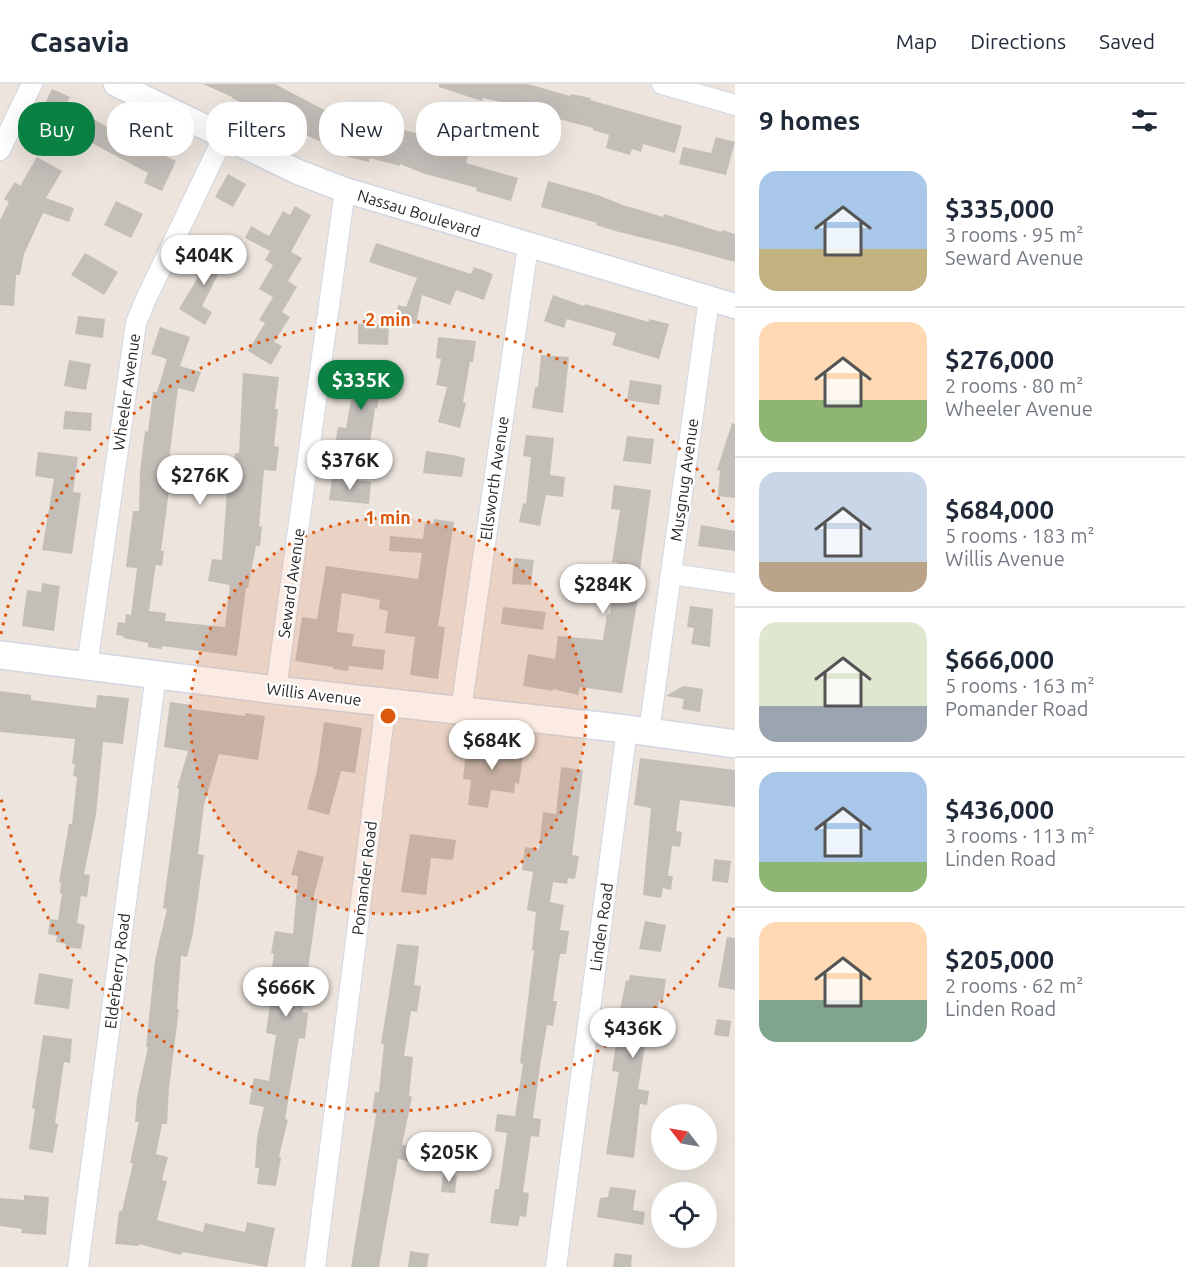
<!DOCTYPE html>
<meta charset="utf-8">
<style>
body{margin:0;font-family:Ubuntu,sans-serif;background:#f2f2f3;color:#1f2937;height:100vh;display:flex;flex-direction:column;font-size:22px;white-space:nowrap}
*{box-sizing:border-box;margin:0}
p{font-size:20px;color:#747a83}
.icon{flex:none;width:33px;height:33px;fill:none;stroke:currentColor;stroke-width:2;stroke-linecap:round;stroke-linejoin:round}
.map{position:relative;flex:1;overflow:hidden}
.sheet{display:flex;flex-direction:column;background:#fff;width:450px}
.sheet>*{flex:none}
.guide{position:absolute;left:18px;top:18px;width:570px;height:54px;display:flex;gap:12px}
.needle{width:39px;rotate:301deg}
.tools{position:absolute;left:651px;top:1020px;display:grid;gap:12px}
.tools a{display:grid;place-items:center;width:66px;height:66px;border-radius:50%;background:#fff;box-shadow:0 6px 24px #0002;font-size:30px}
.price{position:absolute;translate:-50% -51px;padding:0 14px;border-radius:21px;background:#fff;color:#222;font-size:20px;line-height:39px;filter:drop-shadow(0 2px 3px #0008)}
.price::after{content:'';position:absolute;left:50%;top:36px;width:18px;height:14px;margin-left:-9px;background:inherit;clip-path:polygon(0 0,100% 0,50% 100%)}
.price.current{background:#0b8043;color:#fff}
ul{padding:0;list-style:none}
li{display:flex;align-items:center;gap:18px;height:150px;padding:0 24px}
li+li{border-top:2px solid #e0e1e3}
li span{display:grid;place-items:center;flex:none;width:168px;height:120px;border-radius:18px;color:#555}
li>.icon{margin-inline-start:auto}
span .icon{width:72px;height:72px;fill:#fffc;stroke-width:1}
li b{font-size:26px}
h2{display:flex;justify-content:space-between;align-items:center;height:72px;padding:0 24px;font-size:26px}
.tag{padding:0 21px;border-radius:24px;background:#fff;box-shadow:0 6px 24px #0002;font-size:21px;line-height:54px}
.tag.current{background:#0b8043;color:#fff}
header{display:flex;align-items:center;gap:36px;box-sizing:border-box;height:84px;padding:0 30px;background:#fff;border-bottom:2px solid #e0e1e3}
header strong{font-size:28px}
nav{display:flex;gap:33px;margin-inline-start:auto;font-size:21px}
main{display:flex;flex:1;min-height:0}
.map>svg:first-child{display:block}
</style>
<header>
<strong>Casavia</strong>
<nav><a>Map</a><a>Directions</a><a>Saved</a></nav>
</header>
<main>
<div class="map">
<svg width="735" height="1183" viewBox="0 0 735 1183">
<rect width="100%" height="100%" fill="#ece4dd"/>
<g fill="#c4beb9">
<path d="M 203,0 L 275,0 L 328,28 L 331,21 L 350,29 L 347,34 L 387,44 L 388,42 L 420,50 L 448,62 L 449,59 L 470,65 L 466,79 L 518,94 L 511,117 L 476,107 L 477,104 L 422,89 L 400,80 L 400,82 L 370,74 L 369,78 L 348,73 L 348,70 L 297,47 L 232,14 L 232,13 Z"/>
<path d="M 439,0 L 528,0 L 570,12 L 571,10 L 591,14 L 590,16 L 682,42 L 675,69 L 643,60 L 641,68 L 632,65 L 630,71 L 606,64 L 609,51 L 593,46 L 593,44 L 555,34 L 553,43 L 533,38 L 537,26 L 483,14 L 482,17 L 439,3 Z"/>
<path d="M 52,5 L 70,13 L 67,19 L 107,43 L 176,77 L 162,107 L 144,99 L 148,89 L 88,57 L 85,63 L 72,55 L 77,48 L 40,30 Z"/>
<path d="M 716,53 L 735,58 L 726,91 L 679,80 L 683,63 L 711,69 Z"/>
<path d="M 37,73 L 62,87 L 46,114 L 74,124 L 69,138 L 43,129 L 24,170 L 20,191 L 16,191 L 14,222 L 0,221 L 0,136 L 9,118 L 4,115 L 15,98 L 20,102 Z"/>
<path d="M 228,90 L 246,100 L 233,123 L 215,113 Z"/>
<path d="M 548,97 L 598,111 L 623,121 L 663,133 L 664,130 L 721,148 L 722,146 L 735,150 L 735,178 L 676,162 L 615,147 L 596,141 L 597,139 L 541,123 Z"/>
<path d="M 116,117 L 143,130 L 131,154 L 104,141 Z"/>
<path d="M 295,122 L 311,131 L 291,168 L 302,174 L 288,197 L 297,203 L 282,228 L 290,233 L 274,258 L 282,262 L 271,281 L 248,267 L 265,239 L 259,236 L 273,213 L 259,205 L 273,181 L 265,176 L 270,167 L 245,154 L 251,142 L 269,152 L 283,127 L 290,131 Z"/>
<path d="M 376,159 L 471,190 L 474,183 L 493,190 L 484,216 L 456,206 L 450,221 L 422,211 L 416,240 L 395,236 L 398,221 L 406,223 L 417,194 L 369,178 Z"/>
<path d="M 212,162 L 228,171 L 202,222 L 212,228 L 205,241 L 179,225 L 198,193 L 196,192 Z"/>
<path d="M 85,169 L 118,188 L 104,211 L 71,191 Z"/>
<path d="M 553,211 L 584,222 L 585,220 L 649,238 L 649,235 L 669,240 L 659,275 L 612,261 L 616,249 L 567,235 L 564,244 L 544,237 Z"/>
<path d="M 78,232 L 105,235 L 103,254 L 75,250 Z"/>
<path d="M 358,240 L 389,241 L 388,261 L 358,260 Z"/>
<path d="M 160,243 L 190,253 L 180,282 L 201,288 L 194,308 L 178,304 L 170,368 L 169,407 L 161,467 L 164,467 L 162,482 L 156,481 L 155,486 L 149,527 L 166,529 L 165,537 L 225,543 L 230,501 L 208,497 L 212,475 L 222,476 L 227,407 L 230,407 L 235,369 L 239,369 L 243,289 L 279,293 L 275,325 L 278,325 L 274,362 L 279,363 L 276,387 L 264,386 L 259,442 L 262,443 L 260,462 L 256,462 L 248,504 L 246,504 L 237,572 L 162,562 L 162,565 L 148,563 L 148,559 L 123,554 L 124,552 L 116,551 L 118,538 L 125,539 L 126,530 L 131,531 L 137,484 L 126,483 L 133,427 L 139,427 L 140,387 L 145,347 L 148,348 L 153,308 L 157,308 L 167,275 L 151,270 Z"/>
<path d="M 438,253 L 476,257 L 473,278 L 470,278 L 463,318 L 466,319 L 460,344 L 438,338 L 447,303 L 436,301 L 441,275 L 436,274 Z"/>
<path d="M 541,271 L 569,273 L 563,329 L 532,324 L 535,303 L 538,303 Z"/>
<path d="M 69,276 L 91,280 L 86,306 L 64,302 Z"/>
<path d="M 357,282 L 377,286 L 374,301 L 381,302 L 377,325 L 375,324 L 370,359 L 367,358 L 366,365 L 335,361 L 338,343 L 346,344 Z"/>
<path d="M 630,296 L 662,301 L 659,321 L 627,316 Z"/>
<path d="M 65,327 L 92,329 L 91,347 L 63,345 Z"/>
<path d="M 732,339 L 735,340 L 735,414 L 718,412 L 720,387 L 717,386 Z"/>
<path d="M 526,351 L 554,354 L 550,391 L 565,393 L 563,413 L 546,411 L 540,442 L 519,438 L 523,419 L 526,420 L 531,373 L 523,372 Z"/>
<path d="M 627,352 L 654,355 L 651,380 L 623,377 Z"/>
<path d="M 426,367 L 459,372 L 459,373 L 465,374 L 462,393 L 423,389 Z"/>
<path d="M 38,368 L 78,373 L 73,408 L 81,409 L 72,470 L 42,466 L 54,395 L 35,392 Z"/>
<path d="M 332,393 L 371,398 L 369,420 L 329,416 Z"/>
<path d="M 614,401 L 651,406 L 638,501 L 640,501 L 622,609 L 580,603 L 578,611 L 553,605 L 553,607 L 523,602 L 528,570 L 555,575 L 558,552 L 603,556 L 607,530 L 610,530 L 618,479 L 612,478 L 620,426 L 611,425 Z"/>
<path d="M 434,435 L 454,438 L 438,542 L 445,543 L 438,595 L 410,591 L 415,553 L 385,549 L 388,527 L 379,525 L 380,516 L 342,509 L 337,548 L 354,550 L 352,562 L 385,566 L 383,586 L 349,582 L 348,587 L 333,585 L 333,583 L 295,577 L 302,533 L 317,535 L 326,482 L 418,495 L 422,469 L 389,467 L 390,452 L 423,455 L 425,439 L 433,440 Z"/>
<path d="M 701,441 L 735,447 L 735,467 L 698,462 Z"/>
<path d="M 514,474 L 534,476 L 531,501 L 512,500 Z"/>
<path d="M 42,499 L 60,502 L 54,547 L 22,542 L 27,506 L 41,508 Z"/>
<path d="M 690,522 L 713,525 L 710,563 L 691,560 L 694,544 L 687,543 Z"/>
<path d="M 503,523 L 546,528 L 543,546 L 501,540 Z"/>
<path d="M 683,602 L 703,605 L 700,628 L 682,625 L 684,615 L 666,612 Z"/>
<path d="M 0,607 L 31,611 L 31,616 L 96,624 L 97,611 L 129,614 L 123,660 L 103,658 L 96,731 L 84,790 L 90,791 L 87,813 L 81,812 L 77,839 L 85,841 L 81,865 L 65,863 L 66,860 L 56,858 L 57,852 L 48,850 L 50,835 L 58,836 L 62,810 L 60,809 L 61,798 L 59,798 L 69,740 L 72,740 L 77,693 L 73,692 L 75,680 L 72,680 L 75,655 L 0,648 Z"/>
<path d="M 170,618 L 192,621 L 192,625 L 245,632 L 245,629 L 265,632 L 258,676 L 219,670 L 204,721 L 198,770 L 204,771 L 193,849 L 187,873 L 181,872 L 177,925 L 179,925 L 169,1004 L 167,1040 L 162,1040 L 156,1070 L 168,1073 L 162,1096 L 167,1097 L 157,1136 L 203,1148 L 205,1139 L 245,1148 L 247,1138 L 275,1144 L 267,1183 L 182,1168 L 181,1171 L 139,1160 L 139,1162 L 115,1160 L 119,1127 L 122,1127 L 133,1079 L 130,1079 L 139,1038 L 135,1038 L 137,1013 L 148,963 L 146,963 L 155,876 L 167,825 L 163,824 L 179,705 L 177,704 L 188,667 L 164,663 Z"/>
<path d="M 324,638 L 362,644 L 355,689 L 341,687 L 329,731 L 307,725 L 317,687 Z"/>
<path d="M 476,658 L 524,665 L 519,700 L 515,699 L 514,709 L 491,706 L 488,724 L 468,721 L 471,696 L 463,695 L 466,668 L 475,669 Z"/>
<path d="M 640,674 L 735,686 L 735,723 L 680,716 L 676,747 L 682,748 L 680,763 L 672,762 L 668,792 L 673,792 L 671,806 L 663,804 L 661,814 L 643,811 L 651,724 L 634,721 Z"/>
<path d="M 561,683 L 583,686 L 572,771 L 579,772 L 575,795 L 568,794 L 567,800 L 553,798 L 550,818 L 564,821 L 560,846 L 569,847 L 566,870 L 560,870 L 553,917 L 557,917 L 553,942 L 547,941 L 540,982 L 533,1034 L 541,1035 L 539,1053 L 531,1052 L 523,1108 L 529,1109 L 526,1133 L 520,1132 L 518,1142 L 490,1139 L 495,1105 L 499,1105 L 507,1049 L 495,1047 L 497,1030 L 515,1032 L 523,980 L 520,979 L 534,867 L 532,866 L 536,828 L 527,826 L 533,788 L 522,786 L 525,763 L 539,765 L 543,728 L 556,730 Z"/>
<path d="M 410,750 L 456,756 L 453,776 L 431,774 L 426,811 L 401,808 Z"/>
<path d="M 298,766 L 324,773 L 313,815 L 318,815 L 302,928 L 308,929 L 305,955 L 299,954 L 285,1035 L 288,1036 L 279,1072 L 281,1074 L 276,1102 L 257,1100 L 259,1084 L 255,1084 L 257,1054 L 264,1023 L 249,1020 L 254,994 L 269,997 L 276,951 L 266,949 L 272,905 L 269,904 L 274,870 L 271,869 L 275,847 L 293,850 L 298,792 L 291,791 Z"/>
<path d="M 714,775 L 731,777 L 728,799 L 712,797 Z"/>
<path d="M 645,837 L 666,841 L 661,868 L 639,865 Z"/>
<path d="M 727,853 L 735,854 L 735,906 L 718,903 Z"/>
<path d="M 397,860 L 419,862 L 414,901 L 421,902 L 417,928 L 411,927 L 404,972 L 413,973 L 409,1012 L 412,1013 L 402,1061 L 410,1062 L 408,1077 L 398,1075 L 379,1183 L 351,1183 L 376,1030 L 372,1029 L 375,1008 L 379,1008 L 384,960 L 381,960 Z"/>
<path d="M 39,889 L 73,895 L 69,925 L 34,920 Z"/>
<path d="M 630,891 L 666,895 L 663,916 L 659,916 L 654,957 L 646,956 L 638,1005 L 649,1007 L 647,1021 L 640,1020 L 634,1074 L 606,1070 L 619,988 L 612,987 L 617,952 L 615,952 L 626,896 L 629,897 Z"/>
<path d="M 717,935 L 731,937 L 729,953 L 714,951 Z"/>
<path d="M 43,951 L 72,955 L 70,979 L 64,978 L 55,1039 L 58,1040 L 53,1069 L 29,1065 L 35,1025 L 32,1024 Z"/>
<path d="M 443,1089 L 457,1091 L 455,1109 L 441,1108 Z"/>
<path d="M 610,1103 L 636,1106 L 633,1126 L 645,1128 L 643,1141 L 597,1133 L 600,1114 L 608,1113 Z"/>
<path d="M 24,1111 L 49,1113 L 46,1151 L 21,1149 L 22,1145 L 0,1142 L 0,1114 L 24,1116 Z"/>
<path d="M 410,1167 L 429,1170 L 427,1183 L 408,1183 Z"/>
<path d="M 615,1169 L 632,1171 L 631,1183 L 613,1183 Z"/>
</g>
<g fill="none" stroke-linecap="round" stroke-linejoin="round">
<g stroke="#d2d7e3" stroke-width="22">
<g id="minor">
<path d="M 662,0 L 735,21"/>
<path d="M 0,66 L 32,0"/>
<path d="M 671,490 L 735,499"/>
<path d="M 87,582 L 136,239 L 145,217 L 224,52"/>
<path d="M 276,606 L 345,106"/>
<path d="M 461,626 L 528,162"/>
<path d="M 649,648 L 709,215"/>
<path d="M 78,1183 L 156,590"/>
<path d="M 315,1183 L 386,618"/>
<path d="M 556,1183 L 627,645"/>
</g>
</g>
<g stroke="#d2d7e3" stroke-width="27">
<path id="tertiary" d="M 116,0 L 298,88 L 345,106 L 735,222"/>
</g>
<g stroke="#d2d7e3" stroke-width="30">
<path id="secondary" d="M 0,571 L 276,606 L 627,645 L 735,660"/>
</g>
<use href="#minor" stroke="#fff" stroke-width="20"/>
<use href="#tertiary" stroke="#fff" stroke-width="24"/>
<use href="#secondary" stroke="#fff" stroke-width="27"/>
</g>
<circle cx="388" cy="632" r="198" fill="#de570e" fill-opacity=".12"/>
<g fill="none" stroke="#de570e" stroke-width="3" stroke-dasharray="3 6">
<circle cx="388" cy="632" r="198"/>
<path d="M734 824A396 396 0 0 1 1 714M1 550A396 396 0 0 1 734 440"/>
</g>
<g text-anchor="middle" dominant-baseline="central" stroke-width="4.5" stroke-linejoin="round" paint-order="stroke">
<g font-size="16" fill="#2a2a2a" stroke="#fff">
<text transform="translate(419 129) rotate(17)">Nassau Boulevard</text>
<text transform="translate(126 308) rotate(-82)">Wheeler Avenue</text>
<text transform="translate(494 394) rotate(-82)">Ellsworth Avenue</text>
<text transform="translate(684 396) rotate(-82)">Musgnug Avenue</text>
<text transform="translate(291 499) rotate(-82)">Seward Avenue</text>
<text transform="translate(314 610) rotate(7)">Willis Avenue</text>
<text transform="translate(364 794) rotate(-83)">Pomander Road</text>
<text transform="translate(601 843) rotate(-82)">Linden Road</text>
<text transform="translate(117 887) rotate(-83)">Elderberry Road</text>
</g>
</g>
<circle cx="388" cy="632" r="9" fill="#de570e" stroke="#fff" stroke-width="3"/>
<g font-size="18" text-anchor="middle" font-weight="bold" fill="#de570e" stroke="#fff" stroke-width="4.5" stroke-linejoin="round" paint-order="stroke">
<text x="388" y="242">2 min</text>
<text x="388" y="440">1 min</text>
</g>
</svg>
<div class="tools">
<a><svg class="needle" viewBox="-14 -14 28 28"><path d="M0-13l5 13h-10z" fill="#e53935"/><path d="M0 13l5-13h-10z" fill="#747a83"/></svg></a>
<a><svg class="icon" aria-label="locate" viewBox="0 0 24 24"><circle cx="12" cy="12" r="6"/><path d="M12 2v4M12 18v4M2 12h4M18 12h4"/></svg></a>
</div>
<b class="price" style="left:204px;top:202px">$404K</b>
<b class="price current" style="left:361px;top:327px">$335K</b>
<b class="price" style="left:350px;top:407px">$376K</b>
<b class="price" style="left:200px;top:422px">$276K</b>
<b class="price" style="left:603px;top:531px">$284K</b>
<b class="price" style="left:492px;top:687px">$684K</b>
<b class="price" style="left:286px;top:934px">$666K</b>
<b class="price" style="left:633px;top:975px">$436K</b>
<b class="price" style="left:449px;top:1099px">$205K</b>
<div class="guide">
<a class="tag current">Buy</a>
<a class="tag">Rent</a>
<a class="tag">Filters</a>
<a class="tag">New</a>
<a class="tag">Apartment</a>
</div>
</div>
<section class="sheet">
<h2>9 homes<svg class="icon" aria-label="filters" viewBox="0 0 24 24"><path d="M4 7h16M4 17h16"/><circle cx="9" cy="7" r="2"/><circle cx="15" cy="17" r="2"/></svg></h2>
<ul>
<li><span style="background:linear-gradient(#a9c7e8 65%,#c2b280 0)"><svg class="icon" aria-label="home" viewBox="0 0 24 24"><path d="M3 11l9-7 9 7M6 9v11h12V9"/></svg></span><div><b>$335,000</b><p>3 rooms · 95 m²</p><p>Seward Avenue</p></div></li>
<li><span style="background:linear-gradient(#ffd9b3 65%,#8fb573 0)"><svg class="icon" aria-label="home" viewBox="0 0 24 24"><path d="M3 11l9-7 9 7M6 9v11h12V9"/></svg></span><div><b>$276,000</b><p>2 rooms · 80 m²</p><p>Wheeler Avenue</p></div></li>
<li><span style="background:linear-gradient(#c9d6e8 75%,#b9a48a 0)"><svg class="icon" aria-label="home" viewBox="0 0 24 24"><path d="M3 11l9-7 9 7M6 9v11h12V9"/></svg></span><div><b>$684,000</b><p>5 rooms · 183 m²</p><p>Willis Avenue</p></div></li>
<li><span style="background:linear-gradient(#dfe7d0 70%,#9aa5b1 0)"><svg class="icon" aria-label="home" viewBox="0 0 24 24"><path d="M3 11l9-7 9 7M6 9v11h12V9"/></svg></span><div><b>$666,000</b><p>5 rooms · 163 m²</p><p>Pomander Road</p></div></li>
<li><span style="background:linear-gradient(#a9c7e8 75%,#8fb573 0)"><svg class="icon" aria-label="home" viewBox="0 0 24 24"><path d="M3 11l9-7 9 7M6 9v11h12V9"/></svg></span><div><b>$436,000</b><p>3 rooms · 113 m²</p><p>Linden Road</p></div></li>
<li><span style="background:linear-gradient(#ffd9b3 65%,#7fa58c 0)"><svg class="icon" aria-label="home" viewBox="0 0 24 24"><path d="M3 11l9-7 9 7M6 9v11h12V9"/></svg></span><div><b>$205,000</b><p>2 rooms · 62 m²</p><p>Linden Road</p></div></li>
</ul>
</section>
</main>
